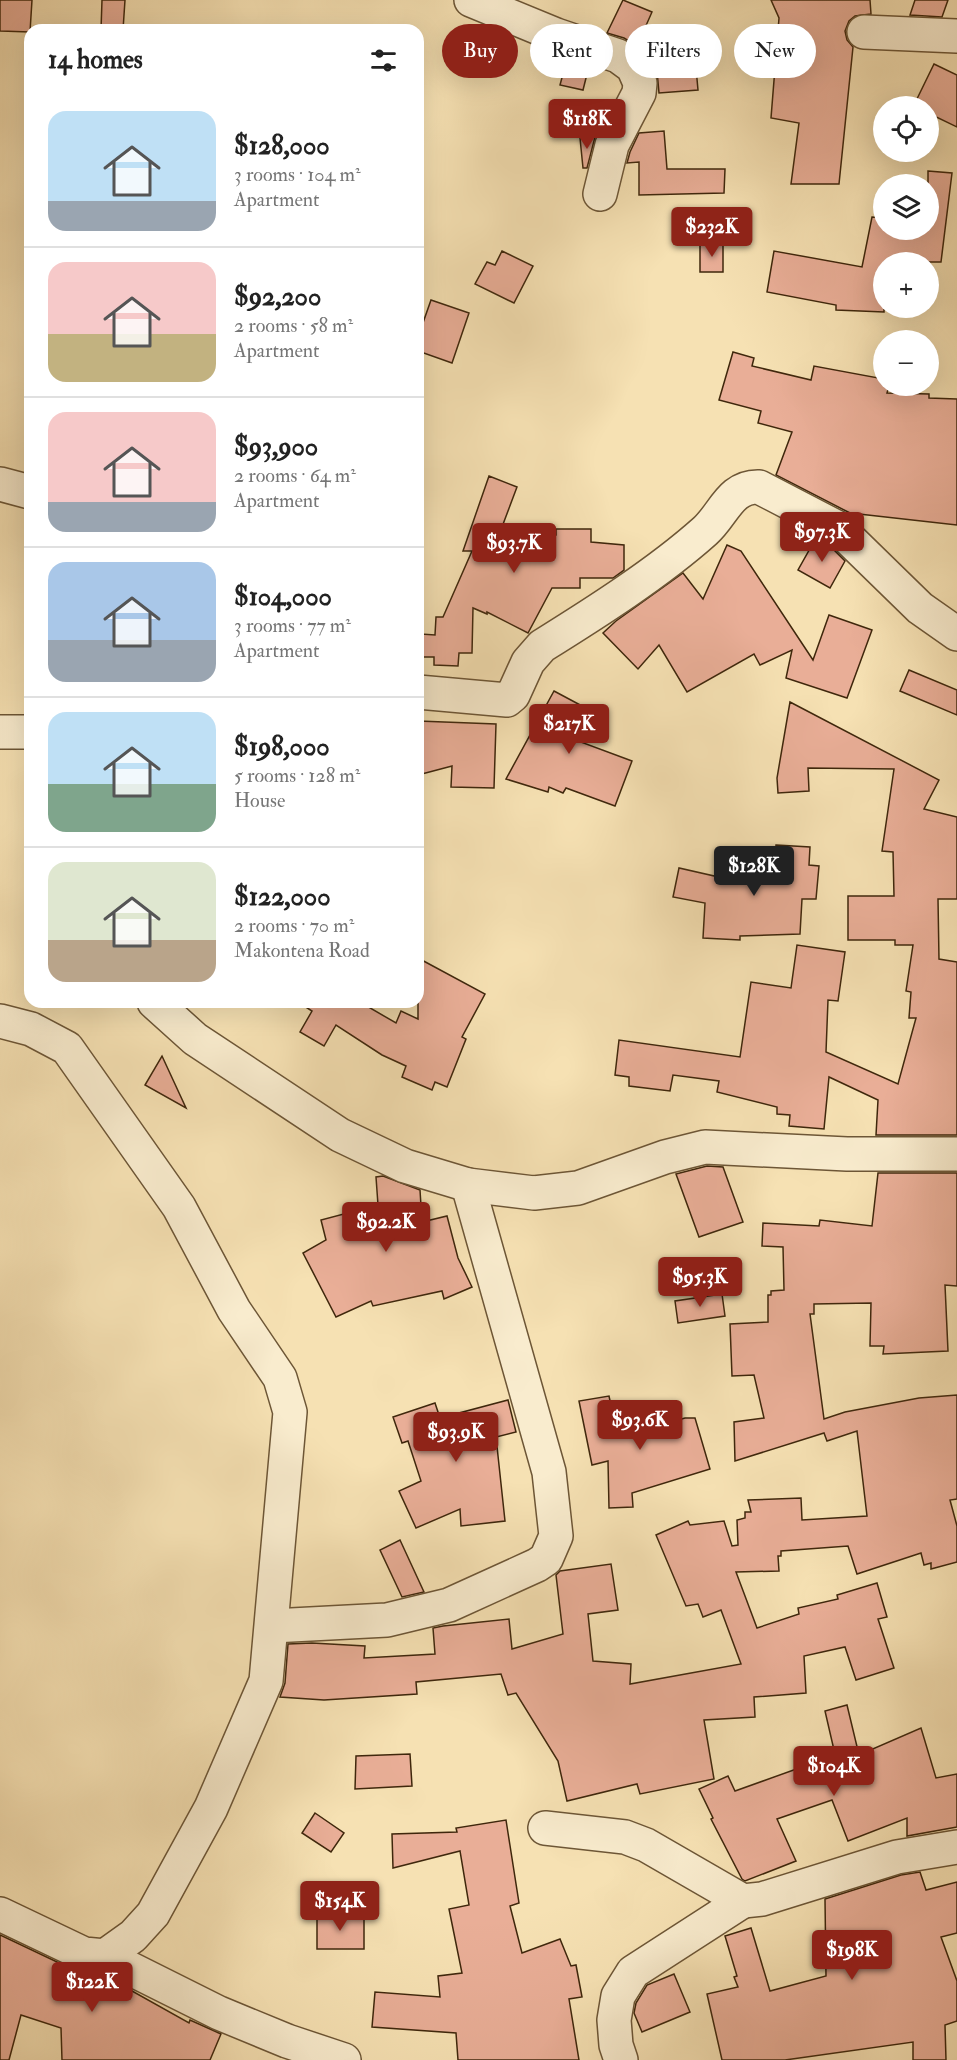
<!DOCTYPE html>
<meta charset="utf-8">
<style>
body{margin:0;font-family:"IM FELL Double Pica",serif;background:#f6f6f6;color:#222;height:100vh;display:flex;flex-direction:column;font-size:22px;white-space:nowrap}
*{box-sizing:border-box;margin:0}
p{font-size:20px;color:#767676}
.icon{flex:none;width:33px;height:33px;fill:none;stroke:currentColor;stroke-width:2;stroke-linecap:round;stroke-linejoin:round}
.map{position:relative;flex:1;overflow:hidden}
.side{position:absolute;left:24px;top:24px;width:400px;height:984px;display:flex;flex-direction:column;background:#fff;border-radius:18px;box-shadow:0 6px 24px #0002}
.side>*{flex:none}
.banner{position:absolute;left:442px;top:24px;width:424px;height:54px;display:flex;gap:12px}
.fabs{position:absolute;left:873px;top:96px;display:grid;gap:12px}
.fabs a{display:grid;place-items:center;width:66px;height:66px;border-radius:50%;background:#fff;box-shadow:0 6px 24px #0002;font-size:30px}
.price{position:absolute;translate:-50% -51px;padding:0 14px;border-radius:6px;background:#8f2418;color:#fff;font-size:20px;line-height:39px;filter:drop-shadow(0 2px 3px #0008)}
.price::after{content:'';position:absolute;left:50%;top:36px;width:18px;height:14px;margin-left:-9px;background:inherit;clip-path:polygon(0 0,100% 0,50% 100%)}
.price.on{background:#222;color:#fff}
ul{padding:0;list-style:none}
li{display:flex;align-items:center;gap:18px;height:150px;padding:0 24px}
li+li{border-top:2px solid #e0e0e0}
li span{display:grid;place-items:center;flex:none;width:168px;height:120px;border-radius:18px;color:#555}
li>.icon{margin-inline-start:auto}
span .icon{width:72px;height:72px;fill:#fffc;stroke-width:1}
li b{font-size:26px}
h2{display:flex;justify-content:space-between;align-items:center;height:72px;padding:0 24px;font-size:26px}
.chip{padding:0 21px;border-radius:27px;background:#fff;box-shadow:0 6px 24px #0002;font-size:21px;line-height:54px}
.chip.on{background:#8f2418;color:#fff}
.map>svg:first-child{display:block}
</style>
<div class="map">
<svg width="957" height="2060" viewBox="0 0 957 2060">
<rect width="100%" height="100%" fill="#f6e1b3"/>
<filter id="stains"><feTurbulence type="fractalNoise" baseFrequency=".00333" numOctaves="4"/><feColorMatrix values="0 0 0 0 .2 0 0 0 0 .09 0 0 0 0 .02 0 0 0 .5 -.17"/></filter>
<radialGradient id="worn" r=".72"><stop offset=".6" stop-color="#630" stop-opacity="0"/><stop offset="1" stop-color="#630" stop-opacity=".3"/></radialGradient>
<g fill="#e9ae97" stroke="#3f270c" stroke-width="1.5">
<path d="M 0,0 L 32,0 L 30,32 L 0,31 Z"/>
<path d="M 102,0 L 125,0 L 123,30 L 101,30 Z"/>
<path d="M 623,0 L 652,12 L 637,46 L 624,38 L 607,33 Z"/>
<path d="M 771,0 L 870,0 L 871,14 L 855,16 L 849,21 L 845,31 L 847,40 L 853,47 L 839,184 L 791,184 L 799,123 L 771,118 L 779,18 Z"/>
<path d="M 915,0 L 948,0 L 942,17 L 910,15 Z"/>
<path d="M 695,57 L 698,90 L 659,93 L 656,60 Z"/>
<path d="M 567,59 L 589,66 L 583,90 L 560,85 Z"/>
<path d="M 934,64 L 957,75 L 957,127 L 928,113 L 928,106 L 914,105 Z"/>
<path d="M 664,131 L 667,169 L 725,169 L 724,193 L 639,195 L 639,162 L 627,163 L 630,152 L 639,133 Z"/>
<path d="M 595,137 L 587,168 L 583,168 L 580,138 Z"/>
<path d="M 928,171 L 952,173 L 941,262 L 884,262 L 884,312 L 836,310 L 836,305 L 767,292 L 774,251 L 862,267 L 872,217 L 884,218 L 884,230 L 912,232 L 912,230 L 928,230 Z"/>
<rect x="700" y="243" width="23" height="29"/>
<path d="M 502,251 L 533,266 L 514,303 L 475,284 L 487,262 L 495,265 Z"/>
<path d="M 431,300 L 469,313 L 452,363 L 418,351 L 418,337 Z"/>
<path d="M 733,352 L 754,358 L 752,366 L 811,380 L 814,366 L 884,379 L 884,386 L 889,386 L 887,393 L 929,394 L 929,398 L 957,399 L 957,525 L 850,513 L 776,475 L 792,432 L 758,423 L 761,411 L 719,400 Z"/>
<path d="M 489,476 L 517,487 L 502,527 L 556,535 L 556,529 L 591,529 L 591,542 L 624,545 L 624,570 L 613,578 L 580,578 L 580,588 L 552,588 L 528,633 L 487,612 L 487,614 L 473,608 L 472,653 L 459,653 L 458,666 L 434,665 L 434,657 L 420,657 L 421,634 L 435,635 L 436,617 L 443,617 L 472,551 L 463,551 Z"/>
<path d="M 816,538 L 827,543 L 845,561 L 830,588 L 798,570 Z"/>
<path d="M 727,545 L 741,551 L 813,660 L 829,615 L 872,630 L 847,698 L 786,678 L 792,650 L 760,665 L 754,654 L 687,692 L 659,645 L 638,669 L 603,633 L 616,621 L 683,573 L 703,599 Z"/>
<path d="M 909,670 L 957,690 L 957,715 L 900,691 Z"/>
<path d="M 554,691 L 599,715 L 578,741 L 632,761 L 615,806 L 566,788 L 563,793 L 549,787 L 548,792 L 506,779 Z"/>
<path d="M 790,702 L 939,780 L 924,809 L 957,817 L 957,899 L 938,899 L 939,959 L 957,962 L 957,1135 L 876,1135 L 878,1100 L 829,1077 L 824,1129 L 789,1126 L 790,1115 L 777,1114 L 777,1107 L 717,1092 L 719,1081 L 673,1075 L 670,1091 L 629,1086 L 629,1077 L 615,1075 L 619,1040 L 740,1057 L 751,982 L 791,988 L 797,945 L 845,952 L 838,1001 L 828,1000 L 826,1052 L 898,1084 L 916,1018 L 909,1018 L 911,992 L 906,991 L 913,945 L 895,945 L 895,940 L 848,940 L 848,896 L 894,896 L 893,852 L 882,851 L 894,769 L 808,768 L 809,791 L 778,793 L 777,778 Z"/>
<path d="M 418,721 L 496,724 L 494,788 L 451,787 L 452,766 L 418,775 Z"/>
<path d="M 776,845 L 810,847 L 809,865 L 819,866 L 816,899 L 802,899 L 800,934 L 740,936 L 740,940 L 703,938 L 705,903 L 673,897 L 679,868 L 732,880 L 733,876 L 763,878 L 764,861 L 775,862 Z"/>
<path d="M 418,958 L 485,994 L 462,1037 L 466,1039 L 447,1087 L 435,1082 L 432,1090 L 402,1077 L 406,1066 L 382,1055 L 336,1025 L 324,1046 L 300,1032 L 312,1011 L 298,1002 L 360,1002 L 396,1023 L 401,1011 L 418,1019 Z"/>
<path d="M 162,1056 L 186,1108 L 145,1085 Z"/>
<path d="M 707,1166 L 723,1167 L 743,1222 L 699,1237 L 676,1174 Z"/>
<path d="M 878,1173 L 957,1173 L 957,1286 L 945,1285 L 948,1351 L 883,1354 L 884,1346 L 870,1346 L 871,1303 L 814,1304 L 814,1314 L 810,1314 L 824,1419 L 845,1412 L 919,1398 L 957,1395 L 957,1499 L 950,1500 L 957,1526 L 957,1562 L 931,1569 L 931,1563 L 924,1565 L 921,1553 L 857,1574 L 848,1546 L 781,1551 L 781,1556 L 778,1556 L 779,1571 L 736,1572 L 757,1628 L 799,1614 L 798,1608 L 838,1599 L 837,1595 L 877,1583 L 887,1617 L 878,1619 L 894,1668 L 856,1680 L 845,1647 L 804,1656 L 806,1693 L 754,1697 L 755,1717 L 704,1720 L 714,1779 L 640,1794 L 637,1784 L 567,1801 L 558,1761 L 516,1693 L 508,1695 L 501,1674 L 416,1682 L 417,1694 L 324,1700 L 280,1697 L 285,1683 L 288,1644 L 312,1643 L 365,1646 L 364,1658 L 435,1654 L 433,1628 L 443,1626 L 509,1619 L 512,1649 L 563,1634 L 556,1575 L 560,1571 L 611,1564 L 618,1610 L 588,1614 L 593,1661 L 631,1664 L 630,1684 L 741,1664 L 721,1610 L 703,1617 L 698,1604 L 686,1606 L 656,1535 L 688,1521 L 690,1525 L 724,1521 L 732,1546 L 738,1545 L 737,1520 L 745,1518 L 745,1512 L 751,1512 L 748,1500 L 801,1498 L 802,1520 L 867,1516 L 857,1431 L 827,1441 L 824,1433 L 735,1461 L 734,1422 L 764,1418 L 754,1375 L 732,1376 L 730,1324 L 768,1322 L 768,1295 L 771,1295 L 771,1291 L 784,1290 L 783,1247 L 762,1246 L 763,1223 L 819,1226 L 820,1220 L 872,1226 Z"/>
<path d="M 383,1176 L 420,1190 L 422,1222 L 447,1216 L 458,1258 L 472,1287 L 444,1299 L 442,1291 L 373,1306 L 371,1301 L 336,1317 L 303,1253 L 326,1240 L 321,1220 L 378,1205 L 376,1177 Z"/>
<path d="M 722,1294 L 725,1316 L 678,1323 L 675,1301 Z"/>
<path d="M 609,1396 L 613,1415 L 624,1413 L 628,1434 L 685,1418 L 695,1418 L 710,1469 L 632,1493 L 633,1507 L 609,1508 L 608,1461 L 592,1465 L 579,1401 Z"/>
<path d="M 508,1400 L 516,1432 L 496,1437 L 505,1521 L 461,1526 L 460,1509 L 416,1528 L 399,1491 L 421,1481 L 408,1441 L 402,1443 L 393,1417 L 435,1403 L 440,1418 Z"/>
<path d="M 400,1540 L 424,1592 L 402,1597 L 380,1550 Z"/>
<path d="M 847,1705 L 859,1755 L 921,1728 L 936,1778 L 957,1774 L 957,1827 L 907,1836 L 907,1818 L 848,1841 L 832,1800 L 777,1819 L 796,1861 L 745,1881 L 742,1879 L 711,1819 L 713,1818 L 699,1789 L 728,1776 L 735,1791 L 816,1762 L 814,1756 L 834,1750 L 825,1711 Z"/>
<path d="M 410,1754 L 412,1786 L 355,1789 L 356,1756 Z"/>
<path d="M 315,1813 L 344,1833 L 331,1852 L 302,1833 Z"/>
<path d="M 506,1820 L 519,1903 L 510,1906 L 522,1953 L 560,1939 L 571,1966 L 576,1965 L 582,1997 L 569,1999 L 579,2060 L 458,2060 L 456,2033 L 372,2027 L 375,1992 L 440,1997 L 438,1976 L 462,1973 L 449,1909 L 469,1905 L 460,1851 L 393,1868 L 392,1834 L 457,1832 L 456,1828 Z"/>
<path d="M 920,1872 L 926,1890 L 957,1882 L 957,1933 L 941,1937 L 957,1981 L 957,2021 L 945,2025 L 946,2060 L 913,2060 L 913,2042 L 785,2060 L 722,2060 L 707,1994 L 738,1987 L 734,1977 L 737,1976 L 725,1936 L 751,1928 L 770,1991 L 826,1976 L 825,1899 L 901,1875 Z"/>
<rect x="317" y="1915" width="47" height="34"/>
<path d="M 0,1935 L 76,1971 L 116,1982 L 189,2023 L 190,2020 L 221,2034 L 210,2060 L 62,2060 L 61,2028 L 21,2015 L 9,2060 L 0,2060 Z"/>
<path d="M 674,1974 L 690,2012 L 642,2032 L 634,2013 L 636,2003 L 647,1985 Z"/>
</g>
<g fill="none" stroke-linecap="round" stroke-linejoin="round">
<g stroke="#6d5636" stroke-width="36">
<g id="minor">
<path d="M 471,0 L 556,35 L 618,56 L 633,67 L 640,83 L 639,93 L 612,145 L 600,194"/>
<path d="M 864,32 L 957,36"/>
<path d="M 0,484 L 30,492"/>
<path d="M 418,692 L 507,700 L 513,695 L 528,662 L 542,646 C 595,613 658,573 705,531 C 724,514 730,486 759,487 L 838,528 L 920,608 L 957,634"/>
<path d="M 0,732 L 30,732"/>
<path d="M 154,1002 L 195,1039 L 340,1135 L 405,1166 L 468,1185 L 534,1193 L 578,1188 L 665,1157 L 705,1147 L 847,1154 L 957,1154"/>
<path d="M 0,1021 L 31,1029 L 67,1048 L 179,1207 L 234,1310 L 280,1378 L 290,1412 L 266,1681 L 211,1808 L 153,1914 L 133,1936 L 105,1956 L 84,1954 L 0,1914"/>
<path d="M 272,1626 L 387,1620 L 449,1605 L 537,1565 L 546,1559 L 556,1536 L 549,1472 L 468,1185"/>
<path d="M 545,1828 L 625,1837 L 646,1845 L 743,1901 L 762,1899 L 897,1857 L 957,1847"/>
<path d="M 105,1956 L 219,2013 L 287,2041 L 344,2060"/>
<path d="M 621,2060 L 616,2045 L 614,2020 L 618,1996 L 633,1972 L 743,1901"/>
</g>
</g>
<use href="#minor" stroke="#f9ecce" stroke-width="33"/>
</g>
<rect width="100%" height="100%" filter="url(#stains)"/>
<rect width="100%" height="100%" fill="url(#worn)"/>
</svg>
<div class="fabs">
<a><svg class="icon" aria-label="locate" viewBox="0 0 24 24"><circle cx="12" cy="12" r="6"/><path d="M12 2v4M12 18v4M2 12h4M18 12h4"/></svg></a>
<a><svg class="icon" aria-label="layers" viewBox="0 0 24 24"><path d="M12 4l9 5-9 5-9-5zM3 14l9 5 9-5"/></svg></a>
<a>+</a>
<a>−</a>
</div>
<b class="price" style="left:587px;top:150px">$118K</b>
<b class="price" style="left:712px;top:258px">$232K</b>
<b class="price" style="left:822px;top:563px">$97.3K</b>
<b class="price" style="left:514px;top:574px">$93.7K</b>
<b class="price" style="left:569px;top:755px">$217K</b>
<b class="price on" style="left:754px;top:897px">$128K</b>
<b class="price" style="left:386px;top:1253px">$92.2K</b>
<b class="price" style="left:700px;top:1308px">$95.3K</b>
<b class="price" style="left:640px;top:1451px">$93.6K</b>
<b class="price" style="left:456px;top:1463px">$93.9K</b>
<b class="price" style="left:834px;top:1797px">$104K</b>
<b class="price" style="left:340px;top:1932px">$154K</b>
<b class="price" style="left:852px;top:1981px">$198K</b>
<b class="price" style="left:92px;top:2013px">$122K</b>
<div class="banner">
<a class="chip on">Buy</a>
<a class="chip">Rent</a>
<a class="chip">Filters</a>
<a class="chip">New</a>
</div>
<section class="side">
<h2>14 homes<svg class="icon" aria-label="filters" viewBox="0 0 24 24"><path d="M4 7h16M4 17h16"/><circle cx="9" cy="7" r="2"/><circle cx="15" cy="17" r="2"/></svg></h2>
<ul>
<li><span style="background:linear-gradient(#bfe0f5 75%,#9aa5b1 0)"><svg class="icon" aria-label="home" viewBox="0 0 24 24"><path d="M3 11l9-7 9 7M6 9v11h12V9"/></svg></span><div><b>$128,000</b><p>3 rooms · 104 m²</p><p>Apartment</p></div></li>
<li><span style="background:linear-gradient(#f6c9c9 60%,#c2b280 0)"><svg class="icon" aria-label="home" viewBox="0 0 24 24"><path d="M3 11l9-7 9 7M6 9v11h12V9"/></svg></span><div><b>$92,200</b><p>2 rooms · 58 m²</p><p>Apartment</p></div></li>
<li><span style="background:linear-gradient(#f6c9c9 75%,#9aa5b1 0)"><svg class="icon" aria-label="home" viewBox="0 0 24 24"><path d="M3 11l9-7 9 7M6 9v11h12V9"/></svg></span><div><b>$93,900</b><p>2 rooms · 64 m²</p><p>Apartment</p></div></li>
<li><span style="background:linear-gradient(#a9c7e8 65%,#9aa5b1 0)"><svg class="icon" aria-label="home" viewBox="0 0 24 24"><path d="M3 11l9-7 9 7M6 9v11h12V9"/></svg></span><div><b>$104,000</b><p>3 rooms · 77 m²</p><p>Apartment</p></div></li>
<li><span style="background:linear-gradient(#bfe0f5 60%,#7fa58c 0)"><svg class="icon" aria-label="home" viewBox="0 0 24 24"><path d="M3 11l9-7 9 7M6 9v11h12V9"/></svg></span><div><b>$198,000</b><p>5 rooms · 128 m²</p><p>House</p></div></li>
<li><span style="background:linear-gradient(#dfe7d0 65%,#b9a48a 0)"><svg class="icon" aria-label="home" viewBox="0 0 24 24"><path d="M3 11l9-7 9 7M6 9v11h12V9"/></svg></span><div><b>$122,000</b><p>2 rooms · 70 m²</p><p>Makontena Road</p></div></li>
</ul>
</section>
</div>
